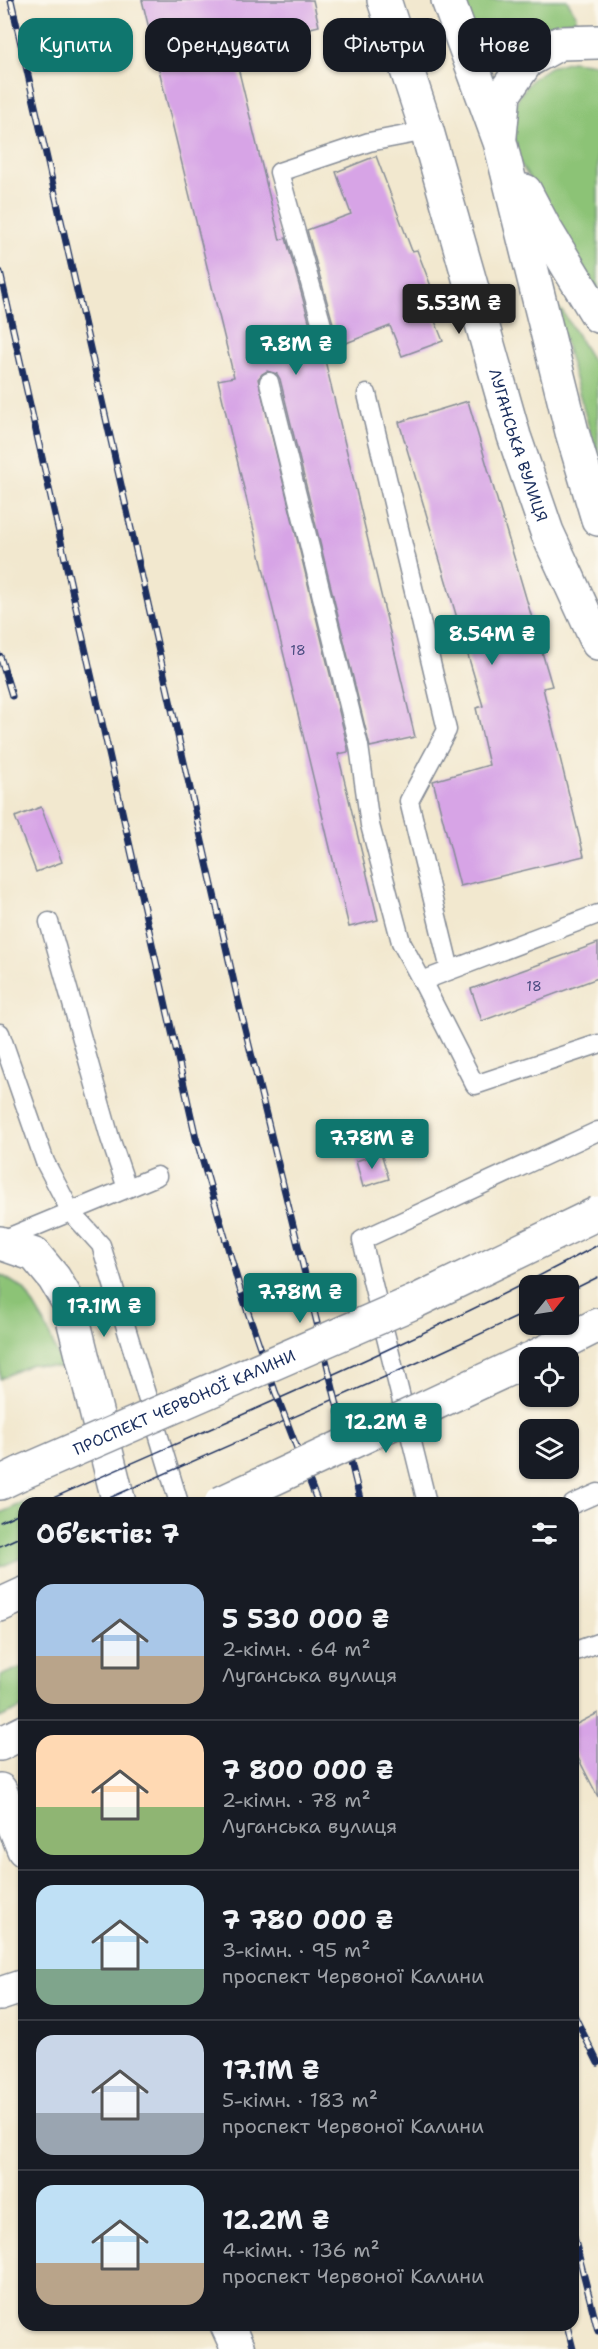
<!DOCTYPE html>
<html lang="uk">
<meta charset="utf-8">
<style>
body{margin:0;font-family:"Shantell Sans",sans-serif;background:#242831;color:#f1f3f6;height:100vh;display:flex;flex-direction:column;font-size:22px;white-space:nowrap}
*{box-sizing:border-box;margin:0}
p{font-size:20px;color:#9ea1a6}
.icon{flex:none;width:33px;height:33px;fill:none;stroke:currentColor;stroke-width:2;stroke-linecap:round;stroke-linejoin:round}
.map{position:relative;flex:1;overflow:hidden}
.drawer{position:absolute;left:18px;top:1497px;width:561px;height:834px;display:flex;flex-direction:column;background:#171b24;border-radius:18px;box-shadow:0 2px 4px #0004}
.drawer>*{flex:none}
.banner{position:absolute;left:18px;top:18px;width:562px;height:54px;display:flex;gap:12px}
.needle{width:39px;rotate:60deg}
.fabs{position:absolute;left:519px;top:1275px;display:grid;gap:12px}
.fabs a{display:grid;place-items:center;width:60px;height:60px;border-radius:12px;background:#171b24;box-shadow:0 2px 4px #0004;font-size:30px}
.price{position:absolute;translate:-50% -51px;padding:0 14px;border-radius:6px;background:#0f766e;color:#fff;font-size:20px;line-height:39px;filter:drop-shadow(0 2px 3px #0008)}
.price::after{content:'';position:absolute;left:50%;top:36px;width:18px;height:14px;margin-left:-9px;background:inherit;clip-path:polygon(0 0,100% 0,50% 100%)}
.price.current{background:#222;color:#fff}
ul{padding:0;list-style:none}
li{display:flex;align-items:center;gap:18px;height:150px;padding:0 18px}
li+li{border-top:2px solid #363941}
li span{display:grid;place-items:center;flex:none;width:168px;height:120px;border-radius:18px;color:#555}
li>.icon{margin-inline-start:auto}
span .icon{width:72px;height:72px;fill:#fffc;stroke-width:1}
li b{font-size:26px}
h2{display:flex;justify-content:space-between;align-items:center;height:72px;padding:0 18px;font-size:26px}
.tag{padding:0 21px;border-radius:18px;background:#171b24;box-shadow:0 2px 4px #0004;font-size:21px;line-height:54px}
.tag.current{background:#0f766e;color:#fff}
.map>svg:first-child{display:block}
</style>
<div class="map">
<svg width="598" height="2349" viewBox="0 0 598 2349">
<rect width="100%" height="100%" fill="#fbf7ec"/>
<filter id="ink" filterUnits="userSpaceOnUse"><feTurbulence type="fractalNoise" baseFrequency=".0167" numOctaves="2"/><feDisplacementMap in="SourceGraphic" scale="12" xChannelSelector="R" yChannelSelector="G"/><feConvolveMatrix kernelMatrix="1 2 1 2 8 2 1 2 1" color-interpolation-filters="sRGB"/></filter>
<filter id="wash" filterUnits="userSpaceOnUse"><feTurbulence type="fractalNoise" baseFrequency=".008" numOctaves="4" result="noise"/><feDisplacementMap in="SourceGraphic" scale="24" xChannelSelector="R" yChannelSelector="G"/><feGaussianBlur stdDeviation="1.35" result="paint"/><feColorMatrix in="noise" values="0 0 0 0 0 0 0 0 0 0 0 0 0 0 0 0 0 1.4 0 .05"/><feComposite in="paint" operator="in"/></filter>
<g filter="url(#wash)">
<rect width="100%" height="100%" fill="#f2e8cf"/>
<g fill="#8cc376" stroke="#54796a" stroke-width="1.5">
<path d="M 454,0 L 567,0 L 576,15 L 575,20 C 532,27 514,34 482,64 Z"/>
<path d="M 571,61 L 598,64 L 598,291 L 517,158 L 512,116 L 519,96 L 532,79 L 550,67 Z"/>
<path d="M 558,308 L 563,312 L 598,370 L 598,459 L 556,312 Z"/>
<path d="M 0,1274 L 24,1289 L 45,1324 L 63,1368 L 31,1364 L 0,1379 Z"/>
<path d="M 30,1500 L 32,1503 L 24,1503 L 24,1557 L 0,1567 L 0,1513 Z"/>
<path d="M 24,1666 L 24,1707 L 0,1718 L 0,1676 Z"/>
</g>
<g id="blocks">
<g fill="#d7a4e6">
<path d="M 142,0 L 313,0 L 319,26 L 233,47 L 280,240 L 286,238 L 314,339 L 318,344 L 327,347 L 333,343 L 336,334 L 307,230 L 351,214 L 336,172 L 376,156 L 412,251 L 417,250 L 439,307 L 431,311 L 443,341 L 402,356 L 390,326 L 323,352 L 415,737 L 370,747 L 280,379 L 277,374 L 267,371 L 262,374 L 258,379 L 348,748 L 348,752 L 338,754 L 378,920 L 349,927 L 218,380 L 234,377 Z"/>
<path d="M 468,401 L 552,686 L 543,688 L 584,856 L 460,886 L 433,781 L 489,765 L 476,708 L 483,706 L 399,422 Z"/>
<path d="M 41,807 L 62,862 L 36,872 L 15,817 Z"/>
<path d="M 598,943 L 598,978 L 482,1021 L 471,989 Z"/>
<path d="M 381,1153 L 389,1179 L 363,1187 L 356,1161 Z"/>
<path d="M 598,1713 L 598,1797 L 573,1748 L 573,1726 Z"/>
</g>
</g>
</g>
<g filter="url(#ink)">
<use href="#blocks" fill-opacity="0" stroke="#868c96" stroke-width="1.5"/>
<g fill="none" stroke-linecap="round" stroke-linejoin="round">
<g stroke="#868c96" stroke-width="21">
<g id="service">
<path d="M 325,336 L 279,172 L 369,142 L 427,131"/>
<path d="M 269,382 L 359,746 L 370,825 L 401,942 L 422,981"/>
<path d="M 367,394 L 447,730 L 409,801 L 450,970"/>
<path d="M 598,914 L 422,981 L 475,1085 L 598,1044"/>
<path d="M 49,922 L 110,1138 L 127,1188"/>
<path d="M 0,1033 L 45,1162 L 71,1212 L 101,1245 L 179,1503"/>
<path d="M 0,1241 L 157,1176"/>
<path d="M 427,1503 L 362,1240 L 598,1131"/>
<path d="M 573,1504 L 598,1493"/>
<path d="M 573,1652 L 598,1643"/>
</g>
</g>
<g stroke="#868c96" stroke-width="36">
<g id="minor">
<path d="M 0,1790 L 24,1850"/>
<path d="M 0,1994 L 24,1986"/>
<path d="M 227,2325 L 238,2349"/>
</g>
</g>
<g stroke="#868c96" stroke-width="36">
<g id="secondary">
<path id="s1" d="M 384,0 L 427,131 L 514,436 L 547,532 L 598,643"/>
<path d="M 448,0 L 500,142 L 572,432 L 598,519"/>
<path d="M 500,136 L 504,94 L 527,61 L 560,43 L 598,42"/>
<path d="M 525,191 L 544,227 L 598,316"/>
<path d="M 0,1243 L 35,1255 L 54,1278 L 69,1303 L 119,1503"/>
<path d="M 533,1358 L 598,1325"/>
<path d="M 0,1483 L 21,1473"/>
<path d="M 0,1605 L 24,1594"/>
<path d="M 0,1744 L 24,1732"/>
</g>
</g>
<use href="#service" stroke="#fff" stroke-width="18"/>
<use href="#minor" stroke="#fff" stroke-width="33"/>
<use href="#secondary" stroke="#fff" stroke-width="33"/>
<g stroke="#1b2f5e" stroke-width="1.5">
<path d="M 568,1292 L 598,1277"/>
<path d="M 42,1503 C 228,1420 418,1342 598,1245"/>
<path d="M 98,1503 L 437,1354 L 530,1311"/>
<path d="M 0,1522 L 24,1511"/>
<path d="M 0,1546 L 24,1535"/>
</g>
<g stroke="#1b2f5e" stroke-width="7">
<g id="rail">
<path d="M 11,0 L 238,1000 L 361,1503"/>
<path d="M 0,272 L 196,1138 L 240,1289 L 275,1391 L 318,1503"/>
<path d="M 0,656 L 12,696"/>
<path d="M 573,2013 L 598,2063"/>
<path d="M 573,2233 L 598,2331"/>
<path d="M 567,2325 L 573,2349"/>
</g>
</g>
<use href="#rail" stroke="#fbf7ec" stroke-width="4.5" stroke-dasharray="14" stroke-linecap="butt"/>
<g stroke="#868c96" stroke-width="36" stroke-linecap="butt">
<g id="secondary-bridge">
<path id="s2" d="M 21,1473 L 414,1302 L 598,1213"/>
<path d="M 221,1503 L 530,1359"/>
</g>
</g>
<use href="#secondary-bridge" stroke="#fff" stroke-width="33"/>
</g>
</g>
<g text-anchor="middle" dominant-baseline="central" stroke-width="4.5" stroke-linejoin="round" paint-order="stroke">
<g font-size="14" fill="#4a4c80">
<text x="298" y="650">18</text>
<text x="534" y="986">18</text>
</g>
<g font-size="16" fill="#1b2f5e" stroke="#fbf7ec">
<text stroke="none"><textPath href="#s1" startOffset="465">ЛУГАНСЬКА ВУЛИЦЯ</textPath></text>
<text stroke="none"><textPath href="#s2" startOffset="178">ПРОСПЕКТ ЧЕРВОНОЇ КАЛИНИ</textPath></text>
</g>
</g>
</svg>
<div class="fabs">
<a><svg class="needle" viewBox="-14 -14 28 28"><path d="M0-13l5 13h-10z" fill="#e53935"/><path d="M0 13l5-13h-10z" fill="#9ea1a6"/></svg></a>
<a><svg class="icon" aria-label="locate" viewBox="0 0 24 24"><circle cx="12" cy="12" r="6"/><path d="M12 2v4M12 18v4M2 12h4M18 12h4"/></svg></a>
<a><svg class="icon" aria-label="layers" viewBox="0 0 24 24"><path d="M12 4l9 5-9 5-9-5zM3 14l9 5 9-5"/></svg></a>
</div>
<b class="price current" style="left:459px;top:335px">5.53M ₴</b>
<b class="price" style="left:296px;top:376px">7.8M ₴</b>
<b class="price" style="left:492px;top:666px">8.54M ₴</b>
<b class="price" style="left:372px;top:1170px">7.78M ₴</b>
<b class="price" style="left:300px;top:1324px">7.78M ₴</b>
<b class="price" style="left:104px;top:1338px">17.1M ₴</b>
<b class="price" style="left:386px;top:1454px">12.2M ₴</b>
<div class="banner">
<a class="tag current">Купити</a>
<a class="tag">Орендувати</a>
<a class="tag">Фільтри</a>
<a class="tag">Нове</a>
</div>
<section class="drawer">
<h2>Об’єктів: 7<svg class="icon" aria-label="filters" viewBox="0 0 24 24"><path d="M4 7h16M4 17h16"/><circle cx="9" cy="7" r="2"/><circle cx="15" cy="17" r="2"/></svg></h2>
<ul>
<li><span style="background:linear-gradient(#a9c7e8 60%,#b9a48a 0)"><svg class="icon" aria-label="home" viewBox="0 0 24 24"><path d="M3 11l9-7 9 7M6 9v11h12V9"/></svg></span><div><b>5 530 000 ₴</b><p>2-кімн. · 64 m²</p><p>Луганська вулиця</p></div></li>
<li><span style="background:linear-gradient(#ffd9b3 60%,#8fb573 0)"><svg class="icon" aria-label="home" viewBox="0 0 24 24"><path d="M3 11l9-7 9 7M6 9v11h12V9"/></svg></span><div><b>7 800 000 ₴</b><p>2-кімн. · 78 m²</p><p>Луганська вулиця</p></div></li>
<li><span style="background:linear-gradient(#bfe0f5 70%,#7fa58c 0)"><svg class="icon" aria-label="home" viewBox="0 0 24 24"><path d="M3 11l9-7 9 7M6 9v11h12V9"/></svg></span><div><b>7 780 000 ₴</b><p>3-кімн. · 95 m²</p><p>проспект Червоної Калини</p></div></li>
<li><span style="background:linear-gradient(#c9d6e8 65%,#9aa5b1 0)"><svg class="icon" aria-label="home" viewBox="0 0 24 24"><path d="M3 11l9-7 9 7M6 9v11h12V9"/></svg></span><div><b>17.1M ₴</b><p>5-кімн. · 183 m²</p><p>проспект Червоної Калини</p></div></li>
<li><span style="background:linear-gradient(#bfe0f5 65%,#b9a48a 0)"><svg class="icon" aria-label="home" viewBox="0 0 24 24"><path d="M3 11l9-7 9 7M6 9v11h12V9"/></svg></span><div><b>12.2M ₴</b><p>4-кімн. · 136 m²</p><p>проспект Червоної Калини</p></div></li>
</ul>
</section>
</div>
